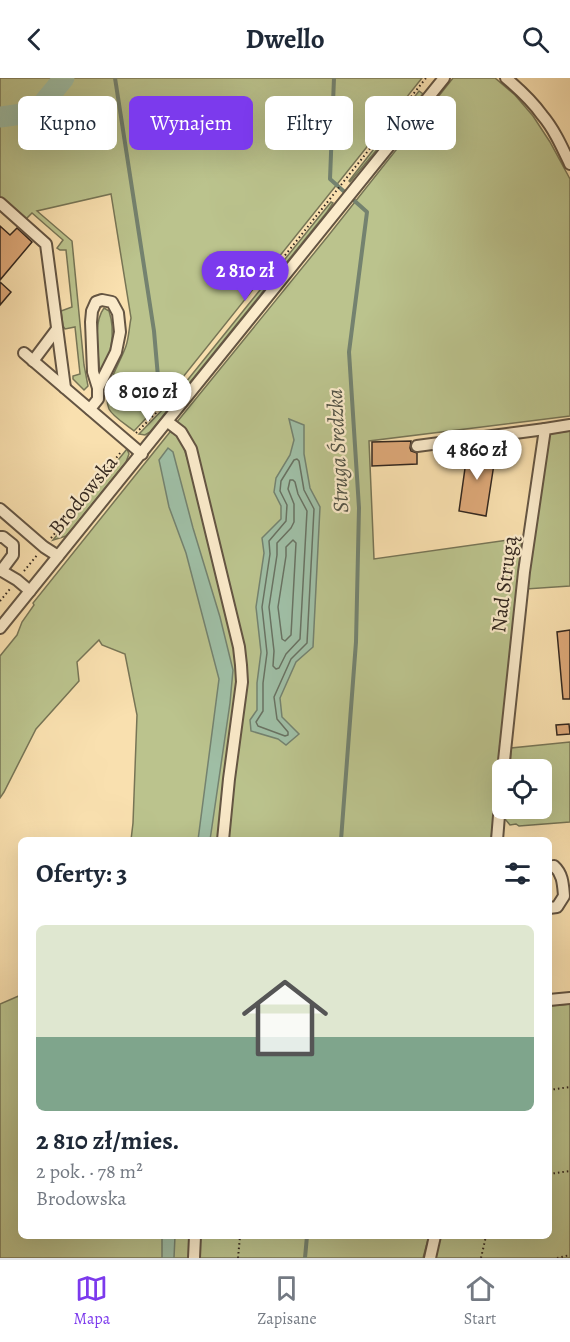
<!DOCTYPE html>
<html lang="pl">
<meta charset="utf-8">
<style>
body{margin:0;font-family:Alegreya,serif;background:#f2f2f3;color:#1f2937;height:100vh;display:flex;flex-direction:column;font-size:22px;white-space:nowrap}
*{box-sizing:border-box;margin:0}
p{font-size:20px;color:#747a83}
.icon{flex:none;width:33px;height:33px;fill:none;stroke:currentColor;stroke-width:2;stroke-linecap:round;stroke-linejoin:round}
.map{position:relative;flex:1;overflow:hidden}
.drawer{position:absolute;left:18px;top:759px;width:534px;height:402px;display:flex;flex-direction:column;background:#fff;border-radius:9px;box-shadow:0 6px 24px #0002}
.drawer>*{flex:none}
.top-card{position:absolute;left:18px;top:18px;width:534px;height:54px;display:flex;gap:12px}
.fabs{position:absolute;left:492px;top:681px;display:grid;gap:12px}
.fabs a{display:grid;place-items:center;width:60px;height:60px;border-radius:9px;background:#fff;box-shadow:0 6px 24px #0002;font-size:30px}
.price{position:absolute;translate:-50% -51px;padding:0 14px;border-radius:21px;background:#fff;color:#222;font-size:20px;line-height:39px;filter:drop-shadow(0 2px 3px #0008)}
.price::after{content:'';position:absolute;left:50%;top:36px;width:18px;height:14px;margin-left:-9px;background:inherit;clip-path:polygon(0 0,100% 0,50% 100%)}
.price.selected{background:#7c3aed;color:#fff}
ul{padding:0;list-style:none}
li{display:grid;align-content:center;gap:12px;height:318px;padding:0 18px}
li span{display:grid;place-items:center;height:186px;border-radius:9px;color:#555}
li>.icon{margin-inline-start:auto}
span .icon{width:108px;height:108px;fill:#fffc;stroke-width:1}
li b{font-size:26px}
h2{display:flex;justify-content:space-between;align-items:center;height:72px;padding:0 18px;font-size:26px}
.pill{padding:0 21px;border-radius:9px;background:#fff;box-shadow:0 6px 24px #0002;font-size:21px;line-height:54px}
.pill.selected{background:#7c3aed;color:#fff}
header{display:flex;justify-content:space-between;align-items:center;height:78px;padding:0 18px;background:#fff;font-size:27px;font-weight:700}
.menu{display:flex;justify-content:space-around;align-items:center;height:84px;border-top:2px solid #e0e1e3;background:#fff;font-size:16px;color:#747a83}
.menu a{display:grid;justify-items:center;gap:3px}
.menu .selected{color:#7c3aed}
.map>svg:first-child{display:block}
</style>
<header><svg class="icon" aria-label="back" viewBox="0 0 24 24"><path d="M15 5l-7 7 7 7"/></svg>Dwello<svg class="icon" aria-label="search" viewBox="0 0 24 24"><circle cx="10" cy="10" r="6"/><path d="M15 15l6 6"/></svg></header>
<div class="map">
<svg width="570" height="1180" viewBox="0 0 570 1180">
<rect width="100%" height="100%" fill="#f9e0af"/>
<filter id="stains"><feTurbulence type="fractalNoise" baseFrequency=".00333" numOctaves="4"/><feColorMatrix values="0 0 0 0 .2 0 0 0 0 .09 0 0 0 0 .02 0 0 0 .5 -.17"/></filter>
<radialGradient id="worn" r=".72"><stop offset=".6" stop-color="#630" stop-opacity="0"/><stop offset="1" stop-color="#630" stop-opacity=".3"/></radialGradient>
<g fill="#bbc38d" stroke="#777556" stroke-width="1.5">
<path d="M 0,0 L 422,0 L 171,314 L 134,353 C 127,347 113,339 109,331 C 101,312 120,286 126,268 C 129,259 129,250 131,240 L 111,116 L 37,133 L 72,163 L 84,287 L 88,308 L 84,312 L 73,301 L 73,298 L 80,296 L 75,249 L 65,251 L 63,248 L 61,233 L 72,229 L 66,172 L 60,172 L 57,170 L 63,162 L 32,135 L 25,142 L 0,121 Z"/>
<path d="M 453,0 L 495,0 L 515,17 L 533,38 L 550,64 L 570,101 L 570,338 L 369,363 L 374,481 L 522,460 L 491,762 L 227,762 L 245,604 L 186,353 L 177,344 L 328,158 Z"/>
<path d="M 419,13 L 423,16 L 350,104 L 349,103 Z"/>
<path d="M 331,124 L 333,125 L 327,134 L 150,354 L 145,357 L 139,356 L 169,325 Z"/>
<path d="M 104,230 L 109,233 C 116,254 111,280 100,298 C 99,278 92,246 104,230 Z"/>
<path d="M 570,353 L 570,508 L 526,511 L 549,356 Z"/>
<path d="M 170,354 L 176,356 L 182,364 L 195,405 L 236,570 L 238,591 L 220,762 L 131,762 L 133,745 L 137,637 L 125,576 L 102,567 L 99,562 L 77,584 L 79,603 L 36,651 L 4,714 L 0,720 L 0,578 L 17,557 L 22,544 L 34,527 L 33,525 Z"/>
<path d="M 127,371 L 129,376 L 126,384 L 72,451 L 66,458 L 53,462 Z"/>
<path d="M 570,664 L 570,744 L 519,748 L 516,746 L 510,747 L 505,741 L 506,731 L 542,730 L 542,692 L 510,691 L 511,670 Z"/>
<path d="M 21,917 L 21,1158 L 190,1158 L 190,1180 L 0,1180 L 0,926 Z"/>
<path d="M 570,926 L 570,1180 L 434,1180 L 440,1158 L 549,1158 L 549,928 Z"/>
<path d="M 200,1158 L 429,1158 L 423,1180 L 199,1180 Z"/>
</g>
<g fill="#9fbea5" stroke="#74826f" stroke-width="1.5">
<path d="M 289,341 L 304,347 L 304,376 L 310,410 L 320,429 L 313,569 L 296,584 L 280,620 L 282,639 L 299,656 L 286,667 L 278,661 L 251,653 L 250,642 L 257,632 L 257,605 L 261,574 L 256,529 L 264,475 L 262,460 L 281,441 L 281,428 L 274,414 L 276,400 L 290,377 L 294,362 Z"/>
<path d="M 168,370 L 173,374 L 193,450 L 220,539 L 233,592 L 230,625 L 210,762 L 198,762 L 219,601 L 186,475 L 169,429 L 159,382 Z"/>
<path d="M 162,1158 L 175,1158 L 174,1180 L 162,1180 Z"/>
</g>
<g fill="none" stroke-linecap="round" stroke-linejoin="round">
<g stroke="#697262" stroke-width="1.5">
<path d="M 297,381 L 299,383 L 304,412 L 314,431 L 307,565 L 291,581 L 274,619 L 277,641 L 288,654 L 288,657 L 285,658 L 258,648 L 256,644 L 263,633 L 263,605 L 267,575 L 262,529 L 270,476 L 269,463 L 286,443 L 287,427 L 280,413 L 281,403 L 294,382 Z"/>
<path d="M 290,402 L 293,402 L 295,404 L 298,416 L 307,433 L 300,561 L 286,576 L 279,590 L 276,591 L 273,588 L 274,573 L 269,529 L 277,477 L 277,465 L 291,450 L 294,444 L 294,426 L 288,411 Z"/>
<path d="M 293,462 L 296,465 L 291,557 L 285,563 L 282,561 L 278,529 L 286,478 L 286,469 Z"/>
</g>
<g stroke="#74826f" stroke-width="4">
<path d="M 115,0 L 154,253 L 160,322"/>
<path d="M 334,0 L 330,101 L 367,134 L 349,274 L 359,430 L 356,564 L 341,762"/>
<path d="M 305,1180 L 307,1158"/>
</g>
<path stroke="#9fbea5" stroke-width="21" d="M 0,39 L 36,34 L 64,0"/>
</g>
<g fill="#dda878" stroke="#33271f" stroke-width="1.5">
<path d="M 0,148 L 10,157 L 17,150 L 32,164 L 0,202 Z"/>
<path d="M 0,204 L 11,214 L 0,227 Z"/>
<path d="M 411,363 L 410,370 L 411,373 L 417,375 L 417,386 L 372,388 L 372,364 Z"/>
<path d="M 468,369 L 496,373 L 486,438 L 459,433 Z"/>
<path d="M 570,552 L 570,621 L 563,621 L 557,554 Z"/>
<path d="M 569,646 L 570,656 L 557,657 L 556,647 Z"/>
</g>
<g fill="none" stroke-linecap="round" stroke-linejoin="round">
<g stroke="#645543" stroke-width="14">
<g id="minor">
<path d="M 506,0 C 519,11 532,23 542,37 C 554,51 562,69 570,86"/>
<path d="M 0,125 L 46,166 L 65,310"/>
<path d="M 24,275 L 142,376"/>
<path d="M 33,283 L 57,251"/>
<path d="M 90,331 L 98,321 L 98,310 L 116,274 L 120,254 L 118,235 L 112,224 L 102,222 L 96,224 L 92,233 L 91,244 L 93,294 L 98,310"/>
<path d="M 168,344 L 181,354 L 191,371 L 239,569 L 241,587 L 242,604 L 229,701 L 223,762"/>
<path d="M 417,368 L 545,351"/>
<path d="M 0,431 L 44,469 L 58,478"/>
<path d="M 0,459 L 3,459 L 13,467 L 13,477 L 1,493"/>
<path d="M 0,492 L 17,502 L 30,513"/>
<path d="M 0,550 L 444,0"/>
<path d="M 503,692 L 524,494 L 545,351 L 570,347"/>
<path d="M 497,762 L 502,701"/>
<path d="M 549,789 L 554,788 C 563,796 563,807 564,818 L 557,829 L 549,830"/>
<path d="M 549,922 L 570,920"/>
<path d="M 194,1180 L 195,1158"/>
<path d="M 430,1180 L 435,1158"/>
</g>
</g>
<g stroke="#33271f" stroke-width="2" stroke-dasharray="1.5 3" stroke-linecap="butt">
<path d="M 271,195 L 426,0"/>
<path d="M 136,355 L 170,321"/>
<path d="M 51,460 L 121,374"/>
<path d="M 24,493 L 38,476"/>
<path d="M 0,523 L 10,511"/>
<path d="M 549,1012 L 570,1009"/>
<path d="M 549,1096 L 570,1093"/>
<path d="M 238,1180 L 240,1158"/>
<path d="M 481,1180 L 486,1158"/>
<path d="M 557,1180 L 570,1177"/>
</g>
<use href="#minor" stroke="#fbebcb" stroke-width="10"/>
</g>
<g text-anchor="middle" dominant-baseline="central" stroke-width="4.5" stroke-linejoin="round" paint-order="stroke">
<g font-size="21" fill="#33271f" stroke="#fbebcb">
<text transform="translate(83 417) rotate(-51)">Brodowska</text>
<text transform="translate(504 506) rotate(-83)">Nad Strugą</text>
</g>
<g font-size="22" font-style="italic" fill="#535447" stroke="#fbebcb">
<text transform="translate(338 373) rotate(-93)">Struga Średzka</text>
</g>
</g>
<rect width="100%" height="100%" filter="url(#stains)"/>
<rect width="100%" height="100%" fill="url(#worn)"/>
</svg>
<div class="fabs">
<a><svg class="icon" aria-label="locate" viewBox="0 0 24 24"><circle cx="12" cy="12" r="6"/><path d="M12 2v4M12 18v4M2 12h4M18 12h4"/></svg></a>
</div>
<b class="price selected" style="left:245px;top:224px">2 810 zł</b>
<b class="price" style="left:148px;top:345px">8 010 zł</b>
<b class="price" style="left:477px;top:403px">4 860 zł</b>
<div class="top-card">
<a class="pill">Kupno</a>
<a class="pill selected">Wynajem</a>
<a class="pill">Filtry</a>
<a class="pill">Nowe</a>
</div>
<section class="drawer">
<h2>Oferty: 3<svg class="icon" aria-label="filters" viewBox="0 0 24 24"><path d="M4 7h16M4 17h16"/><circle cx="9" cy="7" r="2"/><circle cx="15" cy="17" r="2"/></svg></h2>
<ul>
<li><span style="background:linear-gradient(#dfe7d0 60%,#7fa58c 0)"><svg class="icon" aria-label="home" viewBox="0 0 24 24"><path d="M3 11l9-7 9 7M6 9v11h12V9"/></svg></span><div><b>2 810 zł/mies.</b><p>2 pok. · 78 m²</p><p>Brodowska</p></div></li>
</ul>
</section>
</div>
<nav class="menu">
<a class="selected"><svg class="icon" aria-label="map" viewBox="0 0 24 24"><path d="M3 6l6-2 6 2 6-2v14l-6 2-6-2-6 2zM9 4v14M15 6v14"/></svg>Mapa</a>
<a><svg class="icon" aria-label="saved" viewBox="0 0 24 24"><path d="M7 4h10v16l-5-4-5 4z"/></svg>Zapisane</a>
<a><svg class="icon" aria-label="home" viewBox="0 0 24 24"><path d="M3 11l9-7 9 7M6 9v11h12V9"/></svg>Start</a>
</nav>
